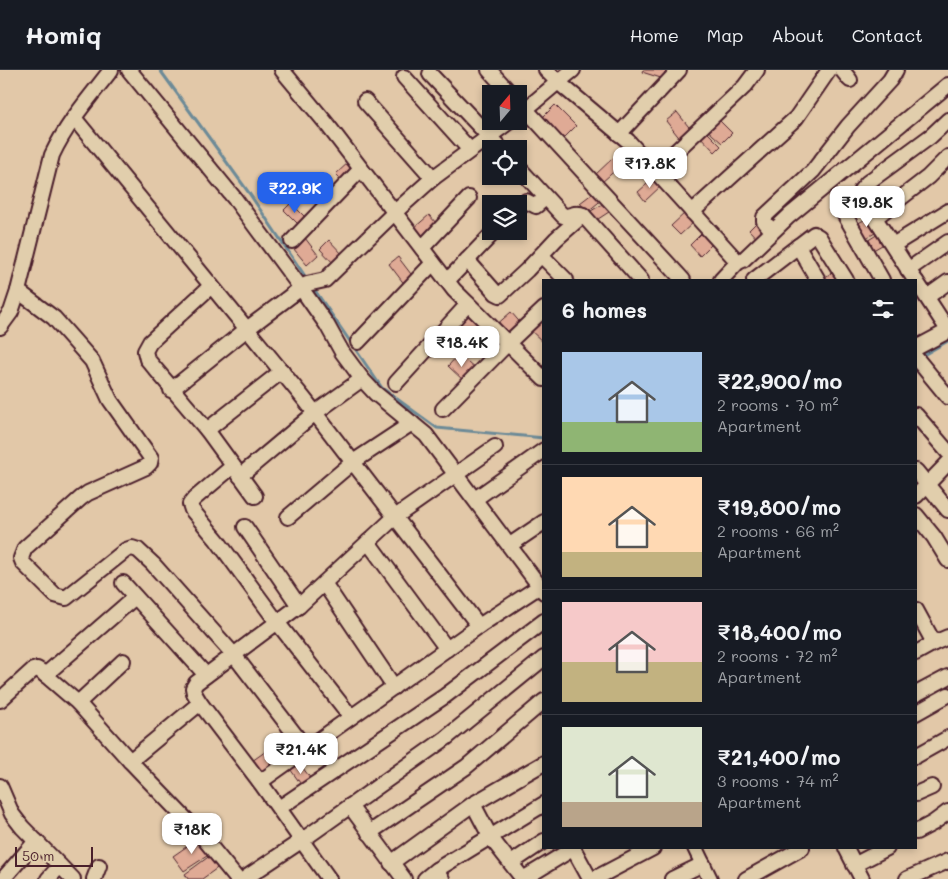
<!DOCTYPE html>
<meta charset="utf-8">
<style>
body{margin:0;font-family:Mali,sans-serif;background:#20242c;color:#f1f3f6;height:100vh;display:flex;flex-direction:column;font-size:19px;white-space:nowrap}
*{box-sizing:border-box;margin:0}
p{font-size:16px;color:#9ea1a6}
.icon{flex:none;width:28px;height:28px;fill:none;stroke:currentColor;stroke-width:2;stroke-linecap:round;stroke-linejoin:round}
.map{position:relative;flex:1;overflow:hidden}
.sheet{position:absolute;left:542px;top:209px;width:375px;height:570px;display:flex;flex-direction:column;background:#171b24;border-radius:0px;box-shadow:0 2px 8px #0003}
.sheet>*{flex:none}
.needle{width:32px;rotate:19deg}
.fabs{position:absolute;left:482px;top:15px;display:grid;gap:10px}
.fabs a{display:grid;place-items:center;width:45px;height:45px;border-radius:0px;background:#171b24;box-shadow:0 2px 8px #0003;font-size:25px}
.scale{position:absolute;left:15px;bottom:12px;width:78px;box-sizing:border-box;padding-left:5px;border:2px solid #4a1f2b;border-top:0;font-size:14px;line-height:18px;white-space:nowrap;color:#4a1f2b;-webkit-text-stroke:4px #e1ceac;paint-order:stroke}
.price{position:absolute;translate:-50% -42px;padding:0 11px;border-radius:10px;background:#fff;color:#222;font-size:16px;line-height:32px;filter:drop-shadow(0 1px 2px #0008)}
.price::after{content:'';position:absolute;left:50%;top:30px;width:15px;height:11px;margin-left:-8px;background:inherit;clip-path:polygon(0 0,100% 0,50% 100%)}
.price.active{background:#2563eb;color:#fff}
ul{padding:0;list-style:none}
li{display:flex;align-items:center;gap:15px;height:125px;padding:0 20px}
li+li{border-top:1px solid #363941}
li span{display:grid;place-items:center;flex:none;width:140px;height:100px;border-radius:0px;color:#555}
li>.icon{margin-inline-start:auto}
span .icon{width:60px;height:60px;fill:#fffc;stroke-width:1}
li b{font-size:21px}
h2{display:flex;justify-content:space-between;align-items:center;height:60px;padding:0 20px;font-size:21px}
header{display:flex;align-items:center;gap:30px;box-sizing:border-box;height:70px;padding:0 25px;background:#171b24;border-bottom:1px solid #363941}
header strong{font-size:24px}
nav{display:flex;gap:28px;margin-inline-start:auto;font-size:18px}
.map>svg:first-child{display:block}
</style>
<header>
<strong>Homiq</strong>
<nav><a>Home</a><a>Map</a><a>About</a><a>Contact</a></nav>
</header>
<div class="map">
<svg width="948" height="809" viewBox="0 0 948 809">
<rect width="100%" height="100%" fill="#e2c8a8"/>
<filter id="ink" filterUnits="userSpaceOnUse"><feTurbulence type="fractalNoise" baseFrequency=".02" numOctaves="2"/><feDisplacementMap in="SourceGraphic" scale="10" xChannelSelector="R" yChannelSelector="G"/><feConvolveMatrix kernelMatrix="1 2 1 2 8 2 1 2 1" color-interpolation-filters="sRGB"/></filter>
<g filter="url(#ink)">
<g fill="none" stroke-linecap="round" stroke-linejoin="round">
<g stroke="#6c8a97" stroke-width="3">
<path d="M 160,0 L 249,123 L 307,209"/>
<path d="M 312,216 L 382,318 L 437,358 L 544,368"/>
<path d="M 920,287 L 948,271"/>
</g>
</g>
<g fill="#dfaa95" stroke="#4a1f2b">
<path d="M 643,0 L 670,0 L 667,10 L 642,2 Z"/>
<path d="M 555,35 L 576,56 L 561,71 L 540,50 Z"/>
<path d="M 677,42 L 692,61 L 681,70 L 666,51 Z"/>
<path d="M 715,46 L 732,63 L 722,73 L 704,57 Z"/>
<path d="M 702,57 L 721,76 L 715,82 L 697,63 Z"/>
<path d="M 613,88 L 620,96 L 601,113 L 594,106 Z"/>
<path d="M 351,90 L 358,97 L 343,111 L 336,104 Z"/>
<path d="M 655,107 L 662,115 L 645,131 L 638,122 Z"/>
<path d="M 597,120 L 604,128 L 587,142 L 580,133 Z"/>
<path d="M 606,132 L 612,140 L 592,153 L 586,144 Z"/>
<path d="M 291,133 L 306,148 L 299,155 L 284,140 Z"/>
<path d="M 686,142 L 695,151 L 680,165 L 671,156 Z"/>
<path d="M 429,145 L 437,154 L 423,167 L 414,158 Z"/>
<path d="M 873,145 L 882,159 L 861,171 L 853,156 Z"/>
<path d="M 759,150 L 770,162 L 760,172 L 749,160 Z"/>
<path d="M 705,160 L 715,171 L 700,186 L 690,175 Z"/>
<path d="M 883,161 L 889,171 L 868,183 L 862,174 Z"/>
<path d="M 305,168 L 318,185 L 307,195 L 293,178 Z"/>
<path d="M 329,170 L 344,186 L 335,195 L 320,179 Z"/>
<path d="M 398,187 L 414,208 L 405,215 L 389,194 Z"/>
<path d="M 838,199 L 838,210 L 820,210 Z"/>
<path d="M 469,239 L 486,256 L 473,269 L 455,252 Z"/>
<path d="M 511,242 L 523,256 L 508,270 L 495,256 Z"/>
<path d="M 544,245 L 544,273 L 528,258 Z"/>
<path d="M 459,284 L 476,299 L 464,311 L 448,296 Z"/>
<path d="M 269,679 L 279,692 L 262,704 L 252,691 Z"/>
<path d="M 297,690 L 314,713 L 305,720 L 288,696 Z"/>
<path d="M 199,768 L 210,784 L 184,801 L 173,786 Z"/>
<path d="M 211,785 L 220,796 L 202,809 L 188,809 L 185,804 Z"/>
</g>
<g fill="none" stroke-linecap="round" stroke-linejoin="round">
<g stroke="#4a1f2b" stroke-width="18">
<g id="minor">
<path d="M 129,0 L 235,129 L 301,218 L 327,255 L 342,282 L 362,309 L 375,323 L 426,365 L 544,522"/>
<path d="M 282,0 L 326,53 L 454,220 L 544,309"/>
<path d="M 489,0 L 511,24"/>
<path d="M 546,0 L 558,12 L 573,0"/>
<path d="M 842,0 L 850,10"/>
<path d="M 430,4 L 501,79"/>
<path d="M 404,7 L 470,80"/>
<path d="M 365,31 L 433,108"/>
<path d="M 519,32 L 683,210"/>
<path d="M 519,45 L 558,12 L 628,71 L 738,192 L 743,190 L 789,146 L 948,15"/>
<path d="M 74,48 L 305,330 L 479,556"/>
<path d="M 619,64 L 679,0"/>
<path d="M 519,98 L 563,146 C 571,147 575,141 583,145 L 641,210"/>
<path d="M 655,101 L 745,16 L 757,0"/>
<path d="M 838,133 L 882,210"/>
<path d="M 519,136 L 526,131 L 536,136 L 545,128"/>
<path d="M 692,142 L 796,48 L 829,0"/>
<path d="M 875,148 L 928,107 L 948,87"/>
<path d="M 772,161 L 764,151 L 764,147 L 813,101 L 848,56 L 890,10 L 896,0"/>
<path d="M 292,171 L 361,99"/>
<path d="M 893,175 L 948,141"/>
<path d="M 798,176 L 818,210"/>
<path d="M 422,178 L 469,128"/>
<path d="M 541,185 L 566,210"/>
<path d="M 467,190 L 496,223 L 500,225 L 527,200 L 556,169 L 583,145"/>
<path d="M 908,200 L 948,172"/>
<path d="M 721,210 L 738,192"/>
<path d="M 754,210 L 814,164 L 819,167 L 846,210"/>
<path d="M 915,210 L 875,148 L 861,120 L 867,113 L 931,66 L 948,50"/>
<path d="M 447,211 L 495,161"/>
<path d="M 916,211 L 948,260"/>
<path d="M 211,216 L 150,272 L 145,281 L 147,289 L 207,360 L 255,426"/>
<path d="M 18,221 L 54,248 L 92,291 L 110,330 L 151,388 L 150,393 L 146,397 L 88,423 L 81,428 L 25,478 L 21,488 L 23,493 L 55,525 L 66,528 L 126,480 L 132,478 L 138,480 L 153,494 L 234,585 L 306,679"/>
<path d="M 927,227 L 948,212"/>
<path d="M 0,257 L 11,242 L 18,221 L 52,85 C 67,53 90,27 111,0"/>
<path d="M 358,272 L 433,193"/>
<path d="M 916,278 L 948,261"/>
<path d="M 916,288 L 948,327"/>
<path d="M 396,313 L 468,234"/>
<path d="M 171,320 L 247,259 L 301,218 L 307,214 L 325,210 L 395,142 L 433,108 L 510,51"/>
<path d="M 443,339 L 507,274 L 544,239"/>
<path d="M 916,345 L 948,382"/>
<path d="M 207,360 L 282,301"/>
<path d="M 233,396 L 194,429 L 190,434 L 192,440 L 217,470 L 277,552 L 351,647"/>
<path d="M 916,401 L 948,440"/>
<path d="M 240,406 L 315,343 L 362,309"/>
<path d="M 916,426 L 948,393"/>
<path d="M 475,429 L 544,380"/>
<path d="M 916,445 L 934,467 L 948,490"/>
<path d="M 288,447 L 353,392 L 412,353"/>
<path d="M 245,457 L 299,536"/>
<path d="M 368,472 L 447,579"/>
<path d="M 510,475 L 544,452"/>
<path d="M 123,513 L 206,605"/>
<path d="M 324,513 L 394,617"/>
<path d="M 916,540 L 934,573 L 948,567"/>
<path d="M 916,583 L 934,573"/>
<path d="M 45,605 L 135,527"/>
<path d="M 916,624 L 948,607"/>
<path d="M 0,630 L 33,600 L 37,599 L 42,602 L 78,633 L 130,691 L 201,765 L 237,809"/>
<path d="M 78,633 L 123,591"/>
<path d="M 916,643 L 948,625"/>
<path d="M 916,686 L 948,668"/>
<path d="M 130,691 L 200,633"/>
<path d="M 260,712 L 479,556 L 540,516 L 541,518 L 544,516"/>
<path d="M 0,716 L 12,744 L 22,757 L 73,809"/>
<path d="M 916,724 L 932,717"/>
<path d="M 350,736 L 404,809"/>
<path d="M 279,738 L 445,626 L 544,551"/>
<path d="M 916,762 L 933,753 L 948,742"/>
<path d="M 369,763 L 466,697 L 544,631"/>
<path d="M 573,778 L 590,809"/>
<path d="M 695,778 L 710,809"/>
<path d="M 846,778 L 862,809"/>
<path d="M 391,793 L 473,734"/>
<path d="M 511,793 L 544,771"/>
<path d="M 854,795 L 887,778"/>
<path d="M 3,809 L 36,771"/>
<path d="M 48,809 L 60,796"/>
<path d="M 94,809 L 99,796"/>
<path d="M 244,809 L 301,771 L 446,668 L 544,588"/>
<path d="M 329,809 L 260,712 L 200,633 L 194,623 L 193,618 L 196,613 L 299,536 L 395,447 L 495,377"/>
<path d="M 425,809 L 436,800"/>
<path d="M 442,809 L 436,800 L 544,734"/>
<path d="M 523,809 L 491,768 L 473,734 L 544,693"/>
<path d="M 523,809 L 574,778"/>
<path d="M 594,809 L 653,778"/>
<path d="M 672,809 L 703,794"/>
<path d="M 746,809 L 802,778"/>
<path d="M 907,809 L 948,791"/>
</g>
</g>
<use href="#minor" stroke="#e1ceac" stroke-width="14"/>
</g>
</g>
</svg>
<div class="fabs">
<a><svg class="needle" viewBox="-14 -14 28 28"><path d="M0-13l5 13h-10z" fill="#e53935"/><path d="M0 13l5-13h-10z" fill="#9ea1a6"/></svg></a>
<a><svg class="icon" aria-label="locate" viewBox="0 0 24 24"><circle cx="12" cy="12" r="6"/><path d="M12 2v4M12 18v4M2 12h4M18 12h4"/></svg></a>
<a><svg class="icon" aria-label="layers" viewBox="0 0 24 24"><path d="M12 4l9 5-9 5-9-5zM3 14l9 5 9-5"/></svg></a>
</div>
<div class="scale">50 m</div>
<b class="price" style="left:650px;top:119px">₹17.8K</b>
<b class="price active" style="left:295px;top:144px">₹22.9K</b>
<b class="price" style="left:867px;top:158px">₹19.8K</b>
<b class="price" style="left:462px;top:298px">₹18.4K</b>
<b class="price" style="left:301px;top:705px">₹21.4K</b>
<b class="price" style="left:192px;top:785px">₹18K</b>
<section class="sheet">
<h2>6 homes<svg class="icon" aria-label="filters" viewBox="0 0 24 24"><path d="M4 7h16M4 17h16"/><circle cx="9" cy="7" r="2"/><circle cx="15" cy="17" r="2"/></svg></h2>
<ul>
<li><span style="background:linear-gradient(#a9c7e8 70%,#8fb573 0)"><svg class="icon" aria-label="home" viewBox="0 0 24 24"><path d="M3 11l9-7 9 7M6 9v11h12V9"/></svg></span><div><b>₹22,900/mo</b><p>2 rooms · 70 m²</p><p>Apartment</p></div></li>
<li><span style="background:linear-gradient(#ffd9b3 75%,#c2b280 0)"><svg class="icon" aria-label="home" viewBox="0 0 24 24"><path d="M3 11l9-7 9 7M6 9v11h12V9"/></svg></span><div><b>₹19,800/mo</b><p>2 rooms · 66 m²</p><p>Apartment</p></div></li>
<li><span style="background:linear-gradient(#f6c9c9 60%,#c2b280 0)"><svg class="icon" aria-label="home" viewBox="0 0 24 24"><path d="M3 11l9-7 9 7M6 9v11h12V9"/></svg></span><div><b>₹18,400/mo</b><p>2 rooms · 72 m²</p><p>Apartment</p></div></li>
<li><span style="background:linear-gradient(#dfe7d0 75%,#b9a48a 0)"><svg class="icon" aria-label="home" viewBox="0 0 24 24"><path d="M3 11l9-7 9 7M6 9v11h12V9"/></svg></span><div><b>₹21,400/mo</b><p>3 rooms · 74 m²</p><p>Apartment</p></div></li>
</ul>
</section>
</div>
